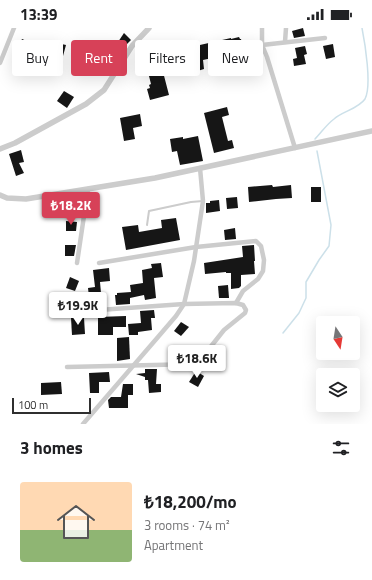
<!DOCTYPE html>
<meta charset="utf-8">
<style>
body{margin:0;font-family:"Titillium Web",sans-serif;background:#f6f6f6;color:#202124;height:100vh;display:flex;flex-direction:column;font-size:15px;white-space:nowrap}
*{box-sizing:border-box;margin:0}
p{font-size:13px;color:#757577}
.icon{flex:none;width:22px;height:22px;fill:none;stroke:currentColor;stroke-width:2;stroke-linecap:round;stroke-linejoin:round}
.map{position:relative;height:396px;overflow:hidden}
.details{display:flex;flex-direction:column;background:#fff;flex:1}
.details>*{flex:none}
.banner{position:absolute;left:12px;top:12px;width:348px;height:36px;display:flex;gap:8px}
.needle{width:26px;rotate:168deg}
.controls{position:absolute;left:316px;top:288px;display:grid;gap:8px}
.controls a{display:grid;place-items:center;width:44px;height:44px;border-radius:4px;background:#fff;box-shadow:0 4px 16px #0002;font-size:20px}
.scale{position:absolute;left:12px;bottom:10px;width:79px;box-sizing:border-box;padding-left:4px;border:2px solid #2f2f2f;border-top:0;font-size:11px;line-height:14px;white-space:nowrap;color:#2f2f2f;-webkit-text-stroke:3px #fff;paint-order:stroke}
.price{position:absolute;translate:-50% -34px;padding:0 9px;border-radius:4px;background:#fff;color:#222;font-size:13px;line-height:26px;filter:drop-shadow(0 1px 2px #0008)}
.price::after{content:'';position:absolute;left:50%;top:24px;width:12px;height:9px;margin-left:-6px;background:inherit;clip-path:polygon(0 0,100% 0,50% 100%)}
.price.on{background:#d74158;color:#fff}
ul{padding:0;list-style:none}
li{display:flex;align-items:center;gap:12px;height:100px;padding:0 20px}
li+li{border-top:1px solid #e0e0e0}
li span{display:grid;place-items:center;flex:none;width:112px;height:80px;border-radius:4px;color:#555}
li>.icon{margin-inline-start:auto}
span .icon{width:48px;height:48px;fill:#fffc;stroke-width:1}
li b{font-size:17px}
h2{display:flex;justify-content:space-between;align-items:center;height:48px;padding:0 20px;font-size:17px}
.tag{padding:0 14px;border-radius:4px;background:#fff;box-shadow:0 4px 16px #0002;font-size:14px;line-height:36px}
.tag.on{background:#d74158;color:#fff}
.status{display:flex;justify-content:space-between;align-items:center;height:28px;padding:0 20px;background:#fff;direction:ltr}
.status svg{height:11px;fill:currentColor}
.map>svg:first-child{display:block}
</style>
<div class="status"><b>13:39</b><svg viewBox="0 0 49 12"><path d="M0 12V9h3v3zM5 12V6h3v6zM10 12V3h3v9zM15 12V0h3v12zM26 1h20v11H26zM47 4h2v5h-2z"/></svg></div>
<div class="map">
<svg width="372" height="396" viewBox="0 0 372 396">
<rect width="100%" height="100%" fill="#fff"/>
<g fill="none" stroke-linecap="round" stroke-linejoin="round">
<g stroke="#cce0e9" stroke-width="1.5">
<path d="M 315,111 C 321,105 326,97 334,91 C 343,83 358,81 365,71 C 372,58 365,15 362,0"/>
<path d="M 283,305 L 299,285 L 306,270 L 306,254 L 319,232 L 329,218 L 331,197 L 317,123"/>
</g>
</g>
<g fill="#161616">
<path d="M 303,0 L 305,8 L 294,10 L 292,3 Z"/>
<path d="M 124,5 L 131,12 L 123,20 L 118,14 Z"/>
<path d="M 239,9 L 240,11 L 241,11 L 245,28 L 245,30 L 231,33 L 229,26 L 221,28 L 222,30 L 213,32 L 212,30 L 203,32 L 204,41 L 191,45 L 185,22 L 191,20 L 191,19 L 231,10 L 231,11 Z"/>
<path d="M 22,11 L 29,14 L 24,26 L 17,23 Z"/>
<path d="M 57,15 L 66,17 L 63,28 L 54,25 L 53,28 L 43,26 L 43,27 L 33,26 L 36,16 L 56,18 Z"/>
<path d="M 333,16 L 335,29 L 326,31 L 323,18 Z"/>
<path d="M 305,18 L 307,26 L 304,27 L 306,36 L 294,38 L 293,31 L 297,30 L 295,20 Z"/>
<path d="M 112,21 L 119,26 L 114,34 L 107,30 Z"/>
<path d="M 160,25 L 163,40 L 162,40 L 169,67 L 150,72 L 147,61 L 150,60 L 149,57 L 151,56 L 148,44 L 143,45 L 139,31 Z"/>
<path d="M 64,63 L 74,69 L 67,80 L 57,73 Z"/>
<path d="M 227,79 L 229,87 L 222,89 L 228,113 L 232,112 L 234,120 L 214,125 L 204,85 Z"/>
<path d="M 140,86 L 142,98 L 133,100 L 135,111 L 124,113 L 120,90 Z"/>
<path d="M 198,108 L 203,133 L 180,137 L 177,123 L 172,124 L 170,111 L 183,109 L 183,111 Z"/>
<path d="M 21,122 L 24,134 L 19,135 L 24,145 L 16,148 L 9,126 Z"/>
<path d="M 272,157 L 273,159 L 291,157 L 292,170 L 276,171 L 249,174 L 248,159 Z"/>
<rect x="311" y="159" width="10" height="15"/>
<path d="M 237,169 L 238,180 L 227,181 L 226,170 Z"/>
<path d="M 219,172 L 220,183 L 206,185 L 206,175 L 210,175 L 210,173 Z"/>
<path d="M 176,190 L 180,212 L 126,222 L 122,199 L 138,197 L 139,204 L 162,200 L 161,192 Z"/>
<path d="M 66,193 L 77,194 L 76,203 L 66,203 Z"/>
<path d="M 235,200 L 236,211 L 225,212 L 224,202 Z"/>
<path d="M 65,217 L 76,217 L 74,228 L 65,228 Z"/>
<path d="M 254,217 L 255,233 L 254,233 L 255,246 L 241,247 L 241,258 L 239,260 L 231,261 L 231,245 L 226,245 L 226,244 L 205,246 L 204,235 L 243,229 L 242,218 Z"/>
<path d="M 161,235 L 163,249 L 154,250 L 156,270 L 145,272 L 144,267 L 130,270 L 130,276 L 116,277 L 115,267 L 117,267 L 117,265 L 131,264 L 130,257 L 143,255 L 142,242 L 152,240 L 151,236 Z"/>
<path d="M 109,240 L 110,253 L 100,254 L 102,276 L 90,278 L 88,260 L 95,259 L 93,242 Z"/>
<path d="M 70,249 L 79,253 L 75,263 L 66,260 Z"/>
<path d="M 228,257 L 229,270 L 219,270 L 218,258 Z"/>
<path d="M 154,282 L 155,290 L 151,290 L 152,302 L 138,304 L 138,307 L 129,307 L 128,296 L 141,295 L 140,283 Z"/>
<path d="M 126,288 L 126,299 L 113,299 L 113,307 L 98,307 L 98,289 Z"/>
<path d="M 71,290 L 84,290 L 85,306 L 72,307 Z"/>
<path d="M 181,294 L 189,299 L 181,308 L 174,303 Z"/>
<path d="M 129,309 L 130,331 L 117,333 L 117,310 Z"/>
<path d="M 145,341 L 157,341 L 156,356 L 161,356 L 161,364 L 149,365 L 148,352 L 145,352 L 145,349 L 136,346 L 145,345 Z"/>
<path d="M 196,343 L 204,348 L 198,359 L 189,354 Z"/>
<path d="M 109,344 L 110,354 L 99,354 L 99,365 L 90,365 L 89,345 Z"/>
<path d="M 61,354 L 62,366 L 41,367 L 41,355 Z"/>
<path d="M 123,356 L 133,356 L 133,367 L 128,367 L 128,380 L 109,380 L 108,372 L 111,369 L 121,369 Z"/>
</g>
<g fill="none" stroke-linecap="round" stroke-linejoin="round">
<path stroke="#ccc" stroke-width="2" d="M 147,197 L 149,183 L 191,174 L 203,173"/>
<g stroke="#ccc" stroke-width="4.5">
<path d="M 262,0 L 262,17 L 267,29 L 295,120"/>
<path d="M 285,14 L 286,0"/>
<path d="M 262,17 L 325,10"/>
<path d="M 0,35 L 14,0"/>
<path d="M 77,235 L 88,161"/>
<path d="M 99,235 L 196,219 L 256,213 L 261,218 L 264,232 L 263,243 L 258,251 L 243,263 L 236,275"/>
<path d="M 67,339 L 197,336 L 224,302 L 245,285 L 246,282 L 243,277 L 236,275 L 184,276 L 85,283"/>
<path d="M 83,396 L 158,309 L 176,288 L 184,276 L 194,233 L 203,173 L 200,140"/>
</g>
<g stroke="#ccc" stroke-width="5.5">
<path d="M 0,121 L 15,115 L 86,76 L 104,62 L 132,18 L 149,0"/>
<path d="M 0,167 L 7,170 L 26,171 L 155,150 L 372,103"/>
</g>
</g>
</svg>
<div class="controls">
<a><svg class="needle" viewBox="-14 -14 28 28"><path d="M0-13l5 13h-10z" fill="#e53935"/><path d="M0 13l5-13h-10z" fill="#757577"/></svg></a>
<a><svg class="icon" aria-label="layers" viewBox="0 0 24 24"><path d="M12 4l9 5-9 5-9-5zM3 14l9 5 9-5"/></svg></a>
</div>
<div class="scale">100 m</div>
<b class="price on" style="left:71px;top:198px">₺18.2K</b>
<b class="price" style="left:78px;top:298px">₺19.9K</b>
<b class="price" style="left:197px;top:351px">₺18.6K</b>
<div class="banner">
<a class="tag">Buy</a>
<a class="tag on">Rent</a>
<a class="tag">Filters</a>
<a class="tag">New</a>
</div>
</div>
<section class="details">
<h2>3 homes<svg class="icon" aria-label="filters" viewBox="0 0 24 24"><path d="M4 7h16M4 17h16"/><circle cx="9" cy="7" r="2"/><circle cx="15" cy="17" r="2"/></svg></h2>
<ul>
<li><span style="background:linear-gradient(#ffd9b3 60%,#8fb573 0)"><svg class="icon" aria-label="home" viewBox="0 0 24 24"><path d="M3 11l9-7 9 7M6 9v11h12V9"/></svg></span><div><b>₺18,200/mo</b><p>3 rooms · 74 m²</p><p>Apartment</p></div></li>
</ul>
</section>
